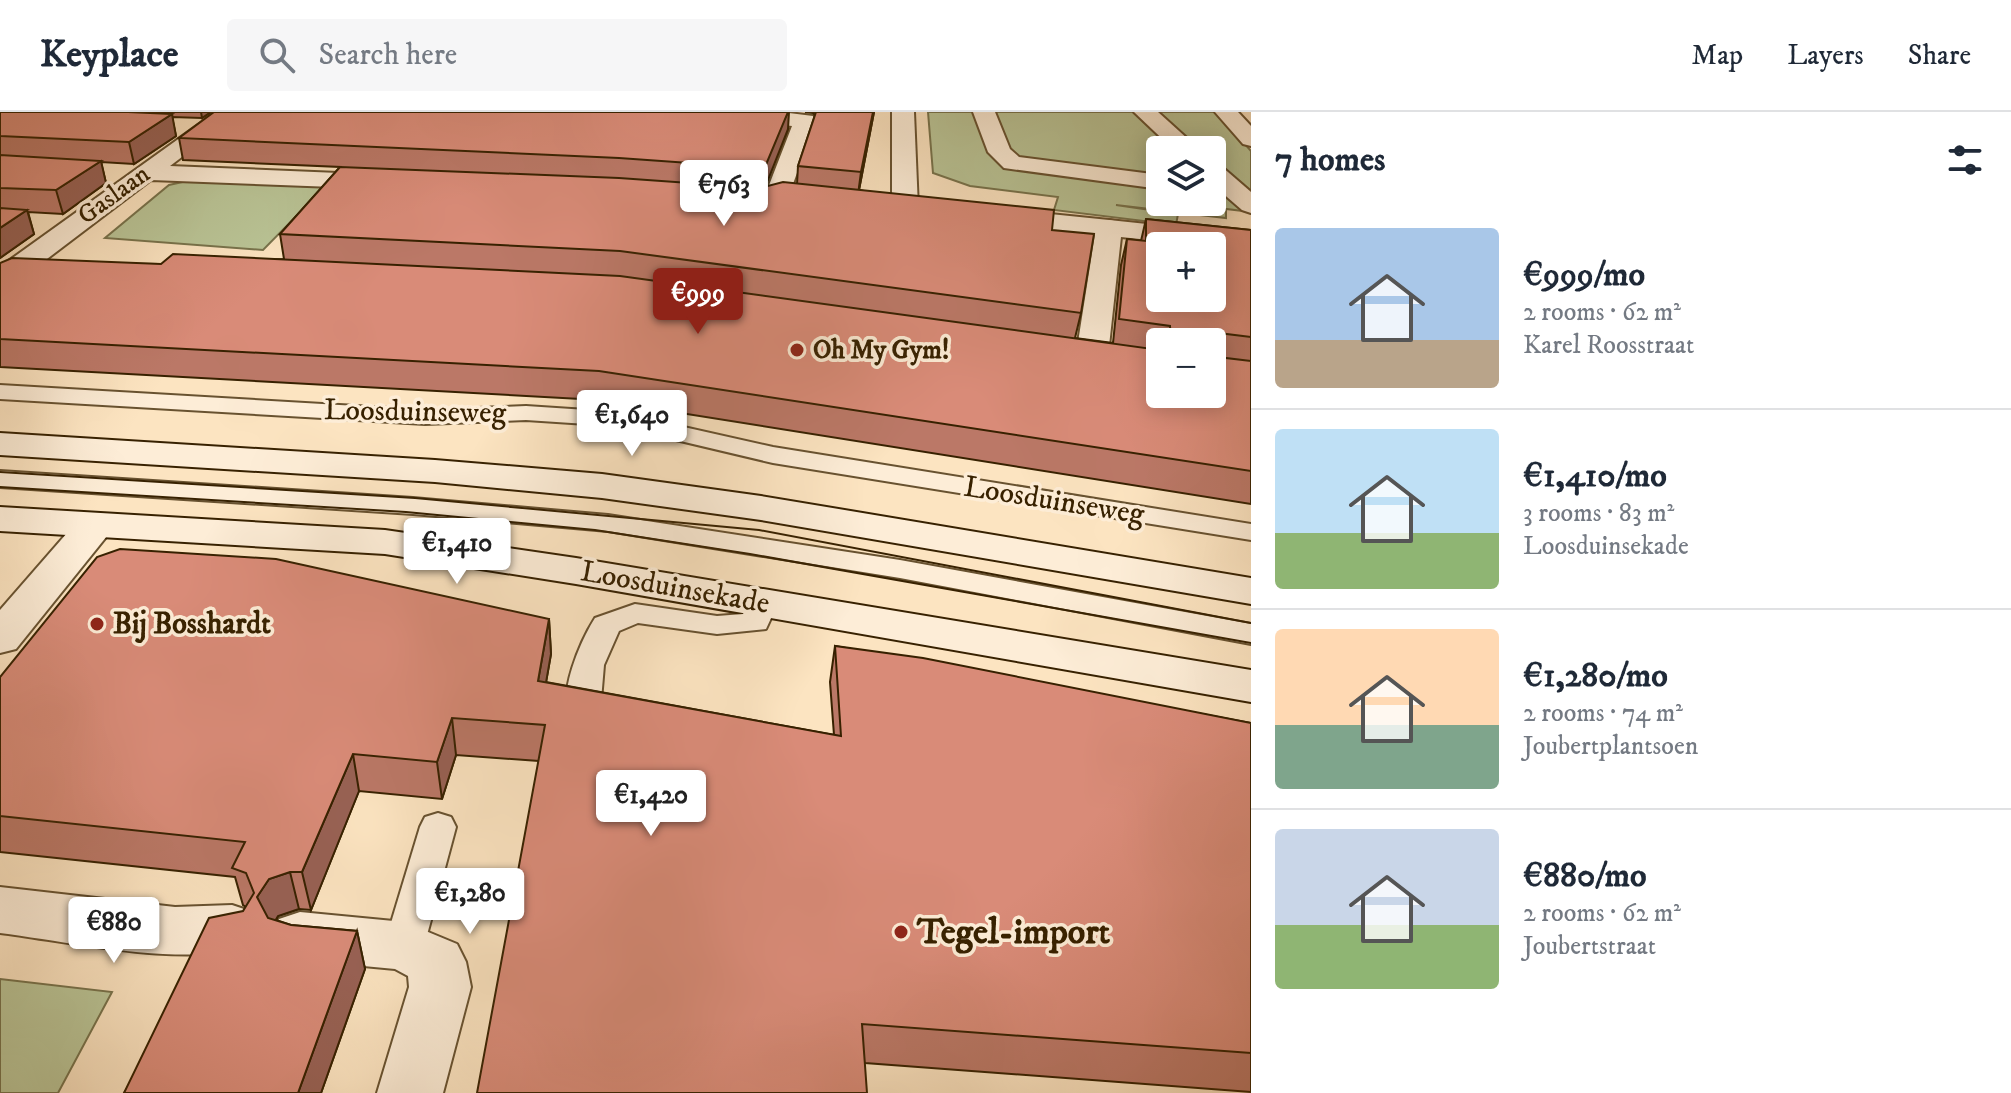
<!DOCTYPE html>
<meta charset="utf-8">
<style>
body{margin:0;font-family:"IM FELL DW Pica",serif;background:#f6f6f7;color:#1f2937;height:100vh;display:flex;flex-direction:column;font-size:30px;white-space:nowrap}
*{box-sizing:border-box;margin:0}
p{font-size:26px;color:#747a83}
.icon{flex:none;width:44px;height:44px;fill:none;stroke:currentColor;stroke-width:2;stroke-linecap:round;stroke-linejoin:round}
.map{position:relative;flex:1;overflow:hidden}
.drawer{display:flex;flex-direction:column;background:#fff;width:760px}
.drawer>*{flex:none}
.controls{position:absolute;left:1146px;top:24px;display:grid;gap:16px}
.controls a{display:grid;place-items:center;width:80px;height:80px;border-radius:8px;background:#fff;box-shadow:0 4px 20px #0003;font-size:40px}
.price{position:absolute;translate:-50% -68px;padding:0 18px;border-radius:8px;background:#fff;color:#222;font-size:26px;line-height:52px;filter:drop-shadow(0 2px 4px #0008)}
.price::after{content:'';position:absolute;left:50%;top:48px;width:24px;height:18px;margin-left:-12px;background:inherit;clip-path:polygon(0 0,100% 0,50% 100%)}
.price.active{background:#8f2418;color:#fff}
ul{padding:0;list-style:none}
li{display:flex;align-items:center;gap:24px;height:200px;padding:0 24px}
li+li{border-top:2px solid #e0e1e3}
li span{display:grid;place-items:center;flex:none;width:224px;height:160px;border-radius:8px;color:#555}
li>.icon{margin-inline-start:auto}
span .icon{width:96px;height:96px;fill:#fffc;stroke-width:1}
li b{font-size:34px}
h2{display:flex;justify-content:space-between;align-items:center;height:96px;padding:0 24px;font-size:34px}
header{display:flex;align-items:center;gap:48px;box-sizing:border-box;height:112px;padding:0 40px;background:#fff;border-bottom:2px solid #e0e1e3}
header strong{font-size:38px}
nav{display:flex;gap:44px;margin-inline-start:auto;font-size:28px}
.search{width:560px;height:72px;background:#f6f6f7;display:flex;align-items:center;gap:20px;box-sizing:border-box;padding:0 28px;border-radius:8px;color:#747a83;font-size:30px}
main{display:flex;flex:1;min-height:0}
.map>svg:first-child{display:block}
</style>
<header>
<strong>Keyplace</strong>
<div class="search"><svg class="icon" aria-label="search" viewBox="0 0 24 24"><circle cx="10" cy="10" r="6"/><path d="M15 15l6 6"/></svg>Search here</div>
<nav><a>Map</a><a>Layers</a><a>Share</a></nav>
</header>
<main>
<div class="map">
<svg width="1251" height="981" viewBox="0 0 1251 981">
<rect width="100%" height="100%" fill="#fce4c1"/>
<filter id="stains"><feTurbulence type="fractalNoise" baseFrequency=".0025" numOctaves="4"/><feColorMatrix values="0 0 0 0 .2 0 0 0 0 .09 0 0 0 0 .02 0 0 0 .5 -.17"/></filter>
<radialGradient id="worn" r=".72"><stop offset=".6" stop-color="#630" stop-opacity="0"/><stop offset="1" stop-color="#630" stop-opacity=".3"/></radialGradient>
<g fill="#bac597" stroke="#78734c" stroke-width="2" fill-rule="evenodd">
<path d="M 928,0 L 1217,0 L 1251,39 L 1251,100 L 1226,97 L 1226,106 L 1116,93 L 1178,102 L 1176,113 L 1054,98 L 1058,85 L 970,74 L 933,61 ZM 1160,38 L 1212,38 L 1212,90 L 1160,90 Z"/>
<path d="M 187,69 L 325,75 L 263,138 L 105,126 L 169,73 Z"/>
<path d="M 0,867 L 112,880 L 58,981 L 0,981 Z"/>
</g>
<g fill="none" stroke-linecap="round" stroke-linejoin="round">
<g stroke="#685230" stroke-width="4">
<g id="service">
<path d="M 0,273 L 425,298 L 526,294 L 617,300 L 773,335 L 1251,412 L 1251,428 L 773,351 L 617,314 L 526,308 L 425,312 L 0,287 Z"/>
<path d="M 0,359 L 413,386 L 608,403 L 900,448 L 1251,512 L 1251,532 L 900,466 L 608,419 L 413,402 L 0,375 Z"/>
<path d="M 763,482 L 774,485 L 778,491 L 766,517 L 717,522 L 638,511 L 619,519 L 604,553 L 600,600 L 595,608 L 583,611 L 571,608 C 556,584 581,528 595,506 L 635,492 L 717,504 L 743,502 L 752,485 Z"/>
<path d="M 438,701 L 451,705 L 456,715 L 424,834 L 418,846 L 404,851 L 390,846 L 384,834 L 420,715 L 425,705 Z"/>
</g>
</g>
<g stroke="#685230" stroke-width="4">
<g id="pedestrian">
<path d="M 892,0 L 914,0 L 918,96 L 914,102 L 896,102 L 892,96 Z"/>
<path d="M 973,0 L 995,0 L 1010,37 L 1019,45 L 1160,63 L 1160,77 L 1004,56 L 988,40 Z"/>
<path d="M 1134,0 L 1158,0 L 1200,38 L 1174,38 Z"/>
<path d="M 1215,0 L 1238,0 L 1251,14 L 1251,34 L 1243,32 Z"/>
<path d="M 1212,52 L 1221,54 L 1251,80 L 1251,101 L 1242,98 L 1212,72 Z"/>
<path d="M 992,96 L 1109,108 L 1119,110 L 1122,116 L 1119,122 L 1109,124 L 983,110 L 979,104 L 983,98 Z"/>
</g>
</g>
<g stroke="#685230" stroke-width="4">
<g id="minor">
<path d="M 216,0 L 241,0 L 170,54 L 387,63 L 396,65 L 399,70 L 396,75 L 387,77 L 151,68 L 10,175 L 0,178 L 0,155 Z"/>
<path d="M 705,0 L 781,0 L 813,4 L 816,9 L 786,91 L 759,98 L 727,93 L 723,88 L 727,83 L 766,81 L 792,14 L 716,6 Z"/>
<path d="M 1109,108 L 1251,123 L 1251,139 L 1121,125 L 1108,243 L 1104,250 L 1092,253 L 1080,250 L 1076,243 L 1096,116 L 1099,110 Z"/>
<path d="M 95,402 L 109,405 L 115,414 L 16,537 L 0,541 L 0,498 L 81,405 Z"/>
<path d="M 0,775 L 175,795 L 232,793 L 253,800 L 261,817 L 253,834 C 187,856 71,830 0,821 Z"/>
<path d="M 300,800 L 404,810 L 457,832 L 466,850 L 471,875 L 443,981 L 377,981 L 409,875 L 408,864 L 395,857 L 300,848 L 279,841 L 270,824 L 279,807 Z"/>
</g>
</g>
<g stroke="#372100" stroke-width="4">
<g id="secondary">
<path d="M 0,321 L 435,348 L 602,362 L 761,384 L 1251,466 L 1251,492 L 761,408 L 602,386 L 435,370 L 0,343 Z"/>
<path d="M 0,395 L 385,418 L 576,446 L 1251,558 L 1251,590 L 576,472 L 385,442 L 0,419 Z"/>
</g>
</g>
<use href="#service" fill="#fdedd7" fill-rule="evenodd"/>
<use href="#pedestrian" fill="#fdedd7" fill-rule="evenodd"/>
<use href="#minor" fill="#fdedd7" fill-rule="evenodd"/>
<use href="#secondary" fill="#fdedd7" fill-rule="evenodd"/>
<g stroke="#372100" stroke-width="2">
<path d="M 0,360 L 415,386 L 759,418 L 1251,511"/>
<path d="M 0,375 L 406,400 L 595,418 L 750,442 L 1251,531"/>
</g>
</g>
<g fill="#bb7867" stroke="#372100" stroke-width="2" fill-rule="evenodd">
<path d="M 0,0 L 211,0 L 202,6 L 172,5 L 176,24 L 134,52 L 101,50 L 106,71 L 63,102 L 28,100 L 34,122 L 0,146 Z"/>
<path d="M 805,0 L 874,0 L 859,78 L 1052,118 L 1081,201 L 1075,226 L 1113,231 L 1121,153 L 1127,127 L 1141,129 L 1146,107 L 1251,118 L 1251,392 L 599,288 L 0,255 L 0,151 L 161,152 L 284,147 L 280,122 L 340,55 L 183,48 L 179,26 L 788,17 L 765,75 L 797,72 L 798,54 L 815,3 L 813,1 ZM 1160,230 L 1212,230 L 1160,282 Z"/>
<path d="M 549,507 L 551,542 L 546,570 L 834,623 L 830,570 L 835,534 L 1251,611 L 1251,980 L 865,951 L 539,649 L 456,643 L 442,687 L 359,679 L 311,798 L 299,797 L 278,804 L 276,808 L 291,813 L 357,819 L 365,857 L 321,981 L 124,981 L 246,795 L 243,793 L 235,765 L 0,740 L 0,565 Z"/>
</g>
<g fill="#986154" stroke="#372100" stroke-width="2">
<path d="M 201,0 L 211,0 L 202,6 Z"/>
<path d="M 788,0 L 789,0 L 788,17 L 764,78 L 759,79 L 760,56 Z"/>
<path d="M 873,0 L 874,0 L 858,83 L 861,60 Z"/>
<path d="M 172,2 L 176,24 L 134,52 L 129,30 Z"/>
<path d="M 101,49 L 106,71 L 63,102 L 56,78 Z"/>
<path d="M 27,98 L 34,122 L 0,146 L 0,116 Z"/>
<path d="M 549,507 L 551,542 L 540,605 L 538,569 Z"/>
<path d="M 452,606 L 456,643 L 442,687 L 437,650 Z"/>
<path d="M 353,642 L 359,679 L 311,798 L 302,760 Z"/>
<path d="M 290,760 L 299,797 L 278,804 L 267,823 L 257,785 L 269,767 Z"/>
<path d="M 357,819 L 365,857 L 321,981 L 298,981 Z"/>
</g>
<g fill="#d98b78" stroke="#372100" stroke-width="2" fill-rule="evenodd">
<path d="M 0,0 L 128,0 L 172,2 L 129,30 L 0,24 Z"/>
<path d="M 214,0 L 788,0 L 765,55 L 760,56 L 619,46 L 179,26 Z"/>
<path d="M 816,0 L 873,0 L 861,60 L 798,54 Z"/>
<path d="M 0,43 L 101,49 L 56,78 L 0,76 Z"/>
<path d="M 340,55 L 619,66 L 760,76 L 783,70 L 1054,98 L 1052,118 L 1094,122 L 1081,201 L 620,139 L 280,122 Z"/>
<path d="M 0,96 L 27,98 L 0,116 Z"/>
<path d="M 1146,107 L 1251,118 L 1251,225 L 1218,221 L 1218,245 L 1251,249 L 1251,359 L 599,259 L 0,227 L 0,151 L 12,146 L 161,152 L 173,142 L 620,164 L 1160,238 L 1160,282 L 1212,282 L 1212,230 L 1171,230 L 1170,214 L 1119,207 L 1127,127 L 1146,129 ZM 1160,134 L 1212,134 L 1212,186 L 1160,186 Z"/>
<path d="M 120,437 L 276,447 L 549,507 L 538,569 L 841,624 L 835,534 L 923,546 L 1251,611 L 1251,941 L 862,912 L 867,981 L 477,981 L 545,613 L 452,606 L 437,650 L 353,642 L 302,760 L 290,760 L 269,767 L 257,785 L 268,806 L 291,813 L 357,819 L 298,981 L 124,981 L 209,806 L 243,799 L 254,781 L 246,761 L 232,756 L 245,730 L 0,704 L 0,565 L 97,445 Z"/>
</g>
<g fill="#8f2418" stroke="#fdedd7" stroke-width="3">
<circle cx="797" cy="238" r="8"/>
<circle cx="97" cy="512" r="8"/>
<circle cx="901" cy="820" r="8"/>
</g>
<g text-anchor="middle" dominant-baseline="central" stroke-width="7" stroke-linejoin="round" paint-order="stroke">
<g font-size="26" fill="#372100" stroke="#fdedd7">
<text transform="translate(114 83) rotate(-36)">Gaslaan</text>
</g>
<g font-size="26" font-weight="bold" fill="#372100" stroke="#fdedd7" text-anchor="start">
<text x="813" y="238">Oh My Gym!</text>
</g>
<g font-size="30" fill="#372100" stroke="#fdedd7">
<text transform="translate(415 300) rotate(1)">Loosduinseweg</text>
<text transform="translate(1054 389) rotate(9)">Loosduinseweg</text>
<text transform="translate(675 476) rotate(10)">Loosduinsekade</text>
</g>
<g font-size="30" font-weight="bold" fill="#372100" stroke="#fdedd7" text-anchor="start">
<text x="113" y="512">Bij Bosshardt</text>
</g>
<g font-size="36" font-weight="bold" fill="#372100" stroke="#fdedd7" text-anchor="start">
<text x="917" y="820">Tegel-import</text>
</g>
</g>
<rect width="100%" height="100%" filter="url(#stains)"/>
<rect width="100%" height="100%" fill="url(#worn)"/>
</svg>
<div class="controls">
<a><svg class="icon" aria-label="layers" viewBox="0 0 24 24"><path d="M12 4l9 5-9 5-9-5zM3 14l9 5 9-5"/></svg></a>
<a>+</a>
<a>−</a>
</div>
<b class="price" style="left:724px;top:116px">€763</b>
<b class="price active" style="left:698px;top:224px">€999</b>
<b class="price" style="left:632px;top:346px">€1,640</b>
<b class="price" style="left:457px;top:474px">€1,410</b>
<b class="price" style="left:651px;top:726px">€1,420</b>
<b class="price" style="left:470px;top:824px">€1,280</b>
<b class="price" style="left:114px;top:853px">€880</b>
</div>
<section class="drawer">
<h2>7 homes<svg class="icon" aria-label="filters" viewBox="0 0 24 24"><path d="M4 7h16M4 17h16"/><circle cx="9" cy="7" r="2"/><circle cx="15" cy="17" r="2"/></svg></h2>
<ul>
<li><span style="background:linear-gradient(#a9c7e8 70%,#b9a48a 0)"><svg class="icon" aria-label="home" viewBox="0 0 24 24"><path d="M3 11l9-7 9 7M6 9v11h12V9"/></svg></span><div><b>€999/mo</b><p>2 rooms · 62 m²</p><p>Karel Roosstraat</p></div></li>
<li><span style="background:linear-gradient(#bfe0f5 65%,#8fb573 0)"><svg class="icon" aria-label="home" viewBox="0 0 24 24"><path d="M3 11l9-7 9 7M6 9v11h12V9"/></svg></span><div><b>€1,410/mo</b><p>3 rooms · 83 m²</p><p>Loosduinsekade</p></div></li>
<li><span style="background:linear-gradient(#ffd9b3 60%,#7fa58c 0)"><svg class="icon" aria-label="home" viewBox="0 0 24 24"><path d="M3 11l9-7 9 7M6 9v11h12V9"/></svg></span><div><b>€1,280/mo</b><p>2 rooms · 74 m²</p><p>Joubertplantsoen</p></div></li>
<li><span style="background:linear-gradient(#c9d6e8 60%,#8fb573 0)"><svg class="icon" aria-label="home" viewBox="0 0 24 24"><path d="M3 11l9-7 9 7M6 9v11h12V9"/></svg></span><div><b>€880/mo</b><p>2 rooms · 62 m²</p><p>Joubertstraat</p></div></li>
</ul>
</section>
</main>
